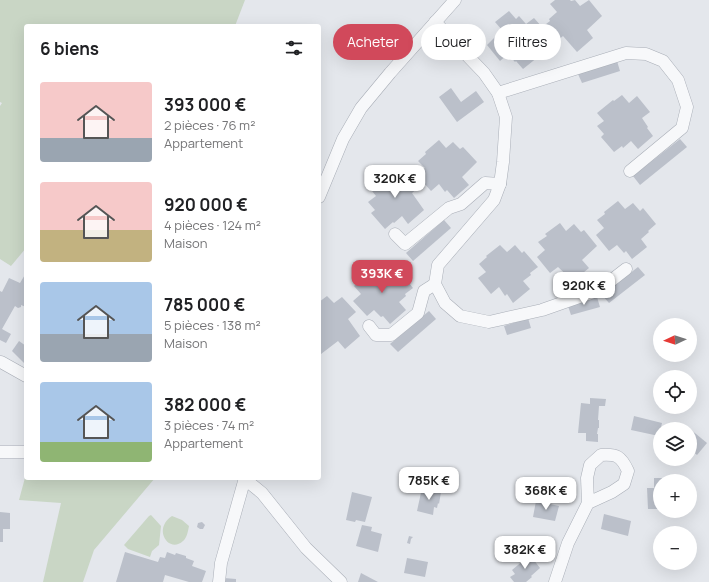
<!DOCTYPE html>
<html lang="fr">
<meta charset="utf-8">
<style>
body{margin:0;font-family:Manrope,sans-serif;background:#f6f6f6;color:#202124;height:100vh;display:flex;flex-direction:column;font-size:15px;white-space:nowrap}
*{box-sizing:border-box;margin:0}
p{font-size:13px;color:#757577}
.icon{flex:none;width:22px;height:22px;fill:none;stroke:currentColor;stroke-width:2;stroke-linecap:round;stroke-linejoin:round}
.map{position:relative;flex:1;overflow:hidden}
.panel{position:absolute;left:24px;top:24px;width:297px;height:456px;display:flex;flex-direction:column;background:#fff;border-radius:4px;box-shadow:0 4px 16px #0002}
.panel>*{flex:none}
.hud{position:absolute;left:333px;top:24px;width:316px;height:36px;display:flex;gap:8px}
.needle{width:26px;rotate:266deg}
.fabs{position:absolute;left:653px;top:318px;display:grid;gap:8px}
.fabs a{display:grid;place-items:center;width:44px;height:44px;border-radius:50%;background:#fff;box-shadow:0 4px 16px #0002;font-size:20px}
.price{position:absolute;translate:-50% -34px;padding:0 9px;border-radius:8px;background:#fff;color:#222;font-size:13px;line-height:26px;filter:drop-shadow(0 1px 2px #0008)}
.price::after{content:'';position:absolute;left:50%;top:24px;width:12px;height:9px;margin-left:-6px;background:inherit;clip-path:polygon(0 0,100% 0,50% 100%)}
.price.selected{background:#d1495b;color:#fff}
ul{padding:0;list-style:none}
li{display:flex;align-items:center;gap:12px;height:100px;padding:0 16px}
li span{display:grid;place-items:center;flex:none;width:112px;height:80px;border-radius:4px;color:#555}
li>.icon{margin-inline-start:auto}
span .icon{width:48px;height:48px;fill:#fffc;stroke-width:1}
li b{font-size:17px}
h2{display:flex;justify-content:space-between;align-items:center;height:48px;padding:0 16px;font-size:17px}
.pill{padding:0 14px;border-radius:18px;background:#fff;box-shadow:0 4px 16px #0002;font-size:14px;line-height:36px}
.pill.selected{background:#d1495b;color:#fff}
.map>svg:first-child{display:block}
</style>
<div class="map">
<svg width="709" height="582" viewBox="0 0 709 582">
<rect width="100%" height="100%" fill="#e4e7ec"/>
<g fill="#c9d6c5">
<path d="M 0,0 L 245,0 L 235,26 L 26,26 L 26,248 L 11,266 L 0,259 L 0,106 L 2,103 L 0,102 Z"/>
<path d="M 26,474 L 26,478 L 155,478 L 94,550 L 83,582 L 43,582 L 61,503 L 19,500 Z"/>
<path d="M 151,515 L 161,526 L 159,545 L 152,551 L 150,557 L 128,549 L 124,545 L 149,516 Z"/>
<path d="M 172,516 L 182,520 L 189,526 C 188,531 187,538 183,541 C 169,554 152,529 172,516 Z"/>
</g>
<g fill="#bbc0ca">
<path d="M 555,0 L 570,0 L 571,1 L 575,0 L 580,6 L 589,0 L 602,16 L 587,30 L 593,38 L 577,52 L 563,36 L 555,43 L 547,33 L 532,48 L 538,57 L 523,69 L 516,61 L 515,62 L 508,54 L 500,61 L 487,45 L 502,30 L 495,22 L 509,11 L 516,19 L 519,16 L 526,24 L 534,18 L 542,27 L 550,21 L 549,19 L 557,12 L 550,4 Z"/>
<path d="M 617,61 L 620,71 L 582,83 L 578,74 Z"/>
<path d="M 451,88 L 461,102 L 476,91 L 484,102 L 457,122 L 439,97 Z"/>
<path d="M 622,95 L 629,103 L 637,96 L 650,112 L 642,118 L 648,127 L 647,128 L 653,136 L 638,149 L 631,141 L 623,148 L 622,146 L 614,152 L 601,137 L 604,134 L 597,126 L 604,121 L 597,113 L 613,100 L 614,101 Z"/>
<path d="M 680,139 L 687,147 L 640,185 L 633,176 Z"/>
<path d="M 439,140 L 446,148 L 453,142 L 460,149 L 463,147 L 477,162 L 462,177 L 469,185 L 454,198 L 447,190 L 445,192 L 439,184 L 431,191 L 417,175 L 425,168 L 418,161 L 426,154 L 425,152 Z"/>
<path d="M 391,170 L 398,178 L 406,171 L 419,187 L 412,193 L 424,210 L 408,224 L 402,216 L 394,223 L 393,222 L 385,229 L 371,213 L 375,210 L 368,202 L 376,196 L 369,187 L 383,176 L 384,177 Z"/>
<path d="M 618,201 L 625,209 L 633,203 L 640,211 L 643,208 L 656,224 L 648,231 L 649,232 L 641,239 L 647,247 L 632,259 L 626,251 L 624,253 L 617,245 L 609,251 L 596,235 L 604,228 L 597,220 L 605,214 L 604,212 Z"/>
<path d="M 444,220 L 451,228 L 413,261 L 406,253 Z"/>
<path d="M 560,223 L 566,231 L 574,224 L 581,232 L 584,230 L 597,246 L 582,260 L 589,268 L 573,281 L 558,267 L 550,273 L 537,257 L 545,250 L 538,242 L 547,236 L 545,234 Z"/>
<path d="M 500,245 L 507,252 L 515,245 L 522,253 L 524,251 L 538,267 L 530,273 L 531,275 L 523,281 L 530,289 L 513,303 L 507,294 L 505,296 L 499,287 L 491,294 L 478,278 L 486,272 L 479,264 L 487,257 L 486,256 Z"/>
<path d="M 377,265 L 392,279 L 400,272 L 413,288 L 405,294 L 406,296 L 399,302 L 406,310 L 390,324 L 383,316 L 381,317 L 374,310 L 367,316 L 353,301 L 361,294 L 354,286 Z"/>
<path d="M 638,267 L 645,275 L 609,303 L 602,295 Z"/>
<path d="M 26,273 L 26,307 L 21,305 L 21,307 L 18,308 L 15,306 L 2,329 L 11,334 L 6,343 L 0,340 L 0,291 L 2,292 L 9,278 L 20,283 Z"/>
<path d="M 327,296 L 334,303 L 342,297 L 356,312 L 348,319 L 360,336 L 345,349 L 338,341 L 321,354 L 319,351 L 319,302 Z"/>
<path d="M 597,297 L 600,307 L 571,315 L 568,306 Z"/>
<path d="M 429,311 L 436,319 L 398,352 L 390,344 Z"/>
<path d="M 528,318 L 531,328 L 507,335 L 504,326 Z"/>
<path d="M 19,341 L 26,346 L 26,365 L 12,351 Z"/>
<path d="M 590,398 L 606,399 L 605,406 L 599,406 L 598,420 L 599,420 L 599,428 L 598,428 L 597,434 L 598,434 L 598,442 L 586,441 L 586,433 L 578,433 L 581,403 L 590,404 Z"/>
<path d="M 634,416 L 662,423 L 659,436 L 631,430 Z"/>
<path d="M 690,429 L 707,443 L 697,455 L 690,449 Z"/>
<path d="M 654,478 L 668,478 L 669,481 L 660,481 L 660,509 L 648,509 L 647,488 L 654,488 Z"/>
<path d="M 422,488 L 441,492 L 439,504 L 438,503 L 437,508 L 434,507 L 433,515 L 417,511 Z"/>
<path d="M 352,492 L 372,497 L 365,522 L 356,520 L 355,522 L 346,520 Z"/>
<path d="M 536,501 L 559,506 L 555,521 L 533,517 Z"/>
<path d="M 0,512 L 10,513 L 10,529 L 3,529 L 3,542 L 0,542 Z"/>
<path d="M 604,514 L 631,521 L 628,536 L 601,529 Z"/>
<path d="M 202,522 L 205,525 L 203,529 L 200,529 L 197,527 L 198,523 Z"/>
<path d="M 362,525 L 372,527 L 371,531 L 382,534 L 378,552 L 356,546 Z"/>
<path d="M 409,536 L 413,537 L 411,539 L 410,544 L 407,543 Z"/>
<path d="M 125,552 L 158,562 L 160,557 L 165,558 L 167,552 L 175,555 L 176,553 L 186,556 L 186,558 L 194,561 L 192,566 L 206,571 L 202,582 L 189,582 L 165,575 L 163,582 L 116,582 Z"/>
<path d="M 530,555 L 540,568 L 531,576 L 532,577 L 526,582 L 514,582 L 510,577 L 515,574 L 512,570 Z"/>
<path d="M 407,558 L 428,562 L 425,577 L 404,573 Z"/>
<path d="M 361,573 L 378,582 L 358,582 Z"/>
<path d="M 224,578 L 236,579 L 236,582 L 224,582 Z"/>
</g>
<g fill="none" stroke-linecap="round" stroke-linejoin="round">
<g stroke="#a9aeb7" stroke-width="13">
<g id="minor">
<path d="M 435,22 L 484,73 L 498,93 L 506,117 L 503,162 L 500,184 L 494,200 L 438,265 L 435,284 L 445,303 L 460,316 L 489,322 L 542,310 L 599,290 L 626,269"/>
<path d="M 498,93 L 626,53 L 646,54 L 663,61 L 678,80 L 687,107 L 682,128 L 630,171"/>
<path d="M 319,197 L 343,139 L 361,108 L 390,73 L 455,0"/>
<path d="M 395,234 L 405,244 L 449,208 L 461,204 L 485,183 L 500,184"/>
<path d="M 369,326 L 376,335 L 391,335 L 418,313 L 424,291 L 435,284"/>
<path d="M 0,362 L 1,362 L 26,376"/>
<path d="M 0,452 L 26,452"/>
<path d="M 246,480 L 262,493 L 306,548 L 341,582"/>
<path d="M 219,582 L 221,563 L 245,478"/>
<path d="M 555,582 L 568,543 L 588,503 L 587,478 L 590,465 L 601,455 C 617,454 621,456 628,471 L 624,484 L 612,492 L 588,503"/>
</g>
</g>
<use href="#minor" stroke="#f7f8fa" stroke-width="12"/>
</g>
</svg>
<div class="fabs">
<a><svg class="needle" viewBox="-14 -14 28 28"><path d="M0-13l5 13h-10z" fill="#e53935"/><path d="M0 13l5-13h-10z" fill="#757577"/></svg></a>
<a><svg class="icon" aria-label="locate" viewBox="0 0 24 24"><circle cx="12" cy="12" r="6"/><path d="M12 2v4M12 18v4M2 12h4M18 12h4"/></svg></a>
<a><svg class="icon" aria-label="layers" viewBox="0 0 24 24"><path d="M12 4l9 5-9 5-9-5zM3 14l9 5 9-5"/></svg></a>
<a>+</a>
<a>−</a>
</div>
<b class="price" style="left:395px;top:199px">320K €</b>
<b class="price selected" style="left:382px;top:294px">393K €</b>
<b class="price" style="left:584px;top:306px">920K €</b>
<b class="price" style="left:429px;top:501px">785K €</b>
<b class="price" style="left:546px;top:511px">368K €</b>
<b class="price" style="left:525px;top:570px">382K €</b>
<div class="hud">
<a class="pill selected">Acheter</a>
<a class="pill">Louer</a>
<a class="pill">Filtres</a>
</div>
<section class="panel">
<h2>6 biens<svg class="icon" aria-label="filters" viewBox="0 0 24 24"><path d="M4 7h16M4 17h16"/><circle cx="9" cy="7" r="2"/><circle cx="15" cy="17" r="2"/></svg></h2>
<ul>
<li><span style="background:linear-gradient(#f6c9c9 70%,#9aa5b1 0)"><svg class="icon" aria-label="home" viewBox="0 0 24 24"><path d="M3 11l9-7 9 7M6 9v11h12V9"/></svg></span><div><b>393 000 €</b><p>2 pièces · 76 m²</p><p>Appartement</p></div></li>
<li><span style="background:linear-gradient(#f6c9c9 60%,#c2b280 0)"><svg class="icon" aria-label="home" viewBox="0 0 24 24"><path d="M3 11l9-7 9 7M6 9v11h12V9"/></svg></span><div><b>920 000 €</b><p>4 pièces · 124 m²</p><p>Maison</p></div></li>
<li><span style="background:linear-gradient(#a9c7e8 65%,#9aa5b1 0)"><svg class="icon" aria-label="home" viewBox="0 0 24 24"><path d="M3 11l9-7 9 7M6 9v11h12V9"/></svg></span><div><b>785 000 €</b><p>5 pièces · 138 m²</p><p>Maison</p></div></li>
<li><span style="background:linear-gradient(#a9c7e8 75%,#8fb573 0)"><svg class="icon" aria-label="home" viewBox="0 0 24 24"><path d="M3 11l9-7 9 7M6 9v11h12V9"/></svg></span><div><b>382 000 €</b><p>3 pièces · 74 m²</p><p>Appartement</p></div></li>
</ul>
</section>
</div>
